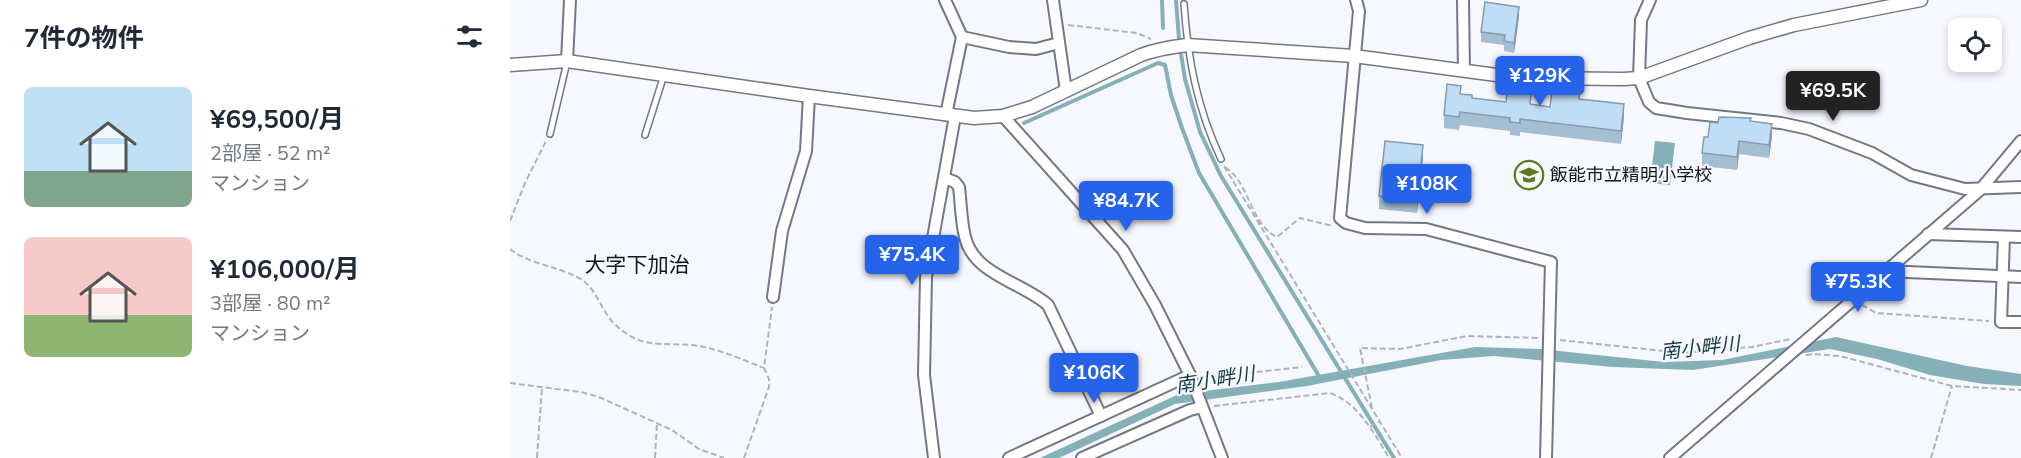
<!DOCTYPE html>
<html lang="ja">
<meta charset="utf-8">
<style>
body{margin:0;font-family:"Nunito Sans","Noto Sans JP",sans-serif;background:#f2f2f3;color:#1f2937;height:100vh;display:flex;flex-direction:column;font-size:22px;white-space:nowrap}
*{box-sizing:border-box;margin:0}
p{font-size:20px;color:#747a83}
.icon{flex:none;width:33px;height:33px;fill:none;stroke:currentColor;stroke-width:2;stroke-linecap:round;stroke-linejoin:round}
.map{position:relative;flex:1;overflow:hidden}
.sheet{display:flex;flex-direction:column;background:#fff;width:510px}
.sheet>*{flex:none}
.tools{position:absolute;left:1438px;top:18px;display:grid;gap:12px}
.tools a{display:grid;place-items:center;width:54px;height:54px;border-radius:9px;background:#fff;box-shadow:0 3px 9px #0003;font-size:30px}
.price{position:absolute;translate:-50% -51px;padding:0 14px;border-radius:6px;background:#2563eb;color:#fff;font-size:20px;line-height:39px;filter:drop-shadow(0 2px 3px #0008)}
.price::after{content:'';position:absolute;left:50%;top:36px;width:18px;height:14px;margin-left:-9px;background:inherit;clip-path:polygon(0 0,100% 0,50% 100%)}
.price.current{background:#222;color:#fff}
ul{padding:0;list-style:none}
li{display:flex;align-items:center;gap:18px;height:150px;padding:0 24px}
li span{display:grid;place-items:center;flex:none;width:168px;height:120px;border-radius:9px;color:#555}
li>.icon{margin-inline-start:auto}
span .icon{width:72px;height:72px;fill:#fffc;stroke-width:1}
li b{font-size:26px}
h2{display:flex;justify-content:space-between;align-items:center;height:72px;padding:0 24px;font-size:26px}
main{display:flex;flex:1;min-height:0}
.map>svg:first-child{display:block}
</style>
<main>
<section class="sheet">
<h2>7件の物件<svg class="icon" aria-label="filters" viewBox="0 0 24 24"><path d="M4 7h16M4 17h16"/><circle cx="9" cy="7" r="2"/><circle cx="15" cy="17" r="2"/></svg></h2>
<ul>
<li><span style="background:linear-gradient(#bfe0f5 70%,#7fa58c 0)"><svg class="icon" aria-label="home" viewBox="0 0 24 24"><path d="M3 11l9-7 9 7M6 9v11h12V9"/></svg></span><div><b>¥69,500/月</b><p>2部屋 · 52 m²</p><p>マンション</p></div></li>
<li><span style="background:linear-gradient(#f6c9c9 65%,#8fb573 0)"><svg class="icon" aria-label="home" viewBox="0 0 24 24"><path d="M3 11l9-7 9 7M6 9v11h12V9"/></svg></span><div><b>¥106,000/月</b><p>3部屋 · 80 m²</p><p>マンション</p></div></li>
</ul>
</section>
<div class="map">
<svg width="1511" height="458" viewBox="0 0 1511 458">
<rect width="100%" height="100%" fill="#f6f8fe"/>
<g fill="#85b0b8">
<path d="M 1145,141 L 1165,143 L 1160,185 L 1140,183 Z"/>
<path d="M 1326,337 L 1457,366 L 1511,374 L 1511,386 L 1474,384 L 1420,375 L 1367,359 L 1320,349 L 1183,370 L 1103,367 L 984,356 L 931,360 L 797,386 L 665,404 L 549,458 L 530,458 L 669,394 L 769,382 L 965,347 L 1030,349 L 1154,362 L 1212,360 Z"/>
</g>
<g fill="none" stroke-linecap="round" stroke-linejoin="round">
<g stroke="#85b0b8" stroke-width="4">
<path d="M 652,0 L 653,28"/>
<path d="M 666,0 L 669,39"/>
<path d="M 671,54 L 675,79 L 690,132 L 711,176 L 884,458"/>
<path d="M 514,123 L 648,63 L 655,65 L 661,95 L 672,128 L 689,173 L 810,378"/>
</g>
<g stroke="#747883" stroke-width="8">
<g id="service">
<path d="M 674,4 C 678,60 687,108 711,159"/>
<path d="M 40,134 L 57,62"/>
<path d="M 135,135 L 154,75"/>
</g>
</g>
<g stroke="#747883" stroke-width="14">
<g id="minor">
<path d="M 435,0 L 452,37 L 436,115"/>
<path d="M 543,0 L 556,91"/>
<path d="M 846,0 L 849,11 L 830,218 L 836,223 L 855,228 L 916,229 L 1041,262 L 1036,458"/>
<path d="M 953,0 L 954,71"/>
<path d="M 1140,0 L 1131,20 L 1129,78 L 1139,102 L 1146,108 L 1177,113 L 1271,123 L 1299,129 L 1362,153 L 1401,175 L 1455,189 L 1511,187"/>
<path d="M 452,37 L 499,47 L 526,49 L 549,43"/>
<path d="M 57,61 L 60,0"/>
<path d="M 493,116 L 613,250 L 645,305 L 680,375 L 712,458"/>
<path d="M 434,178 L 445,182 L 449,187 C 451,203 451,221 455,237 C 464,275 512,282 538,305 L 591,416"/>
<path d="M 1418,234 L 1511,237"/>
<path d="M 1494,237 L 1491,322 L 1511,322"/>
<path d="M 1375,271 L 1511,277"/>
<path d="M 263,297 L 272,231 L 296,151 L 299,96"/>
<path d="M 424,458 L 414,375 L 416,277 L 445,116"/>
<path d="M 499,458 L 680,375"/>
<path d="M 572,458 L 680,410 L 692,407"/>
<path d="M 1160,458 L 1470,190 L 1511,141"/>
</g>
</g>
<g stroke="#747883" stroke-width="15">
<path id="tertiary" d="M 0,65 L 57,61 L 299,96 L 464,118 L 493,116 L 522,107 L 631,55 C 647,49 661,47 677,45 L 844,56 L 1009,78 L 1114,79 L 1129,78 L 1239,38 L 1284,25 L 1411,0"/>
</g>
<g stroke="#b1b3b9" stroke-width="2" stroke-dasharray="6 3" stroke-linecap="butt">
<path d="M 558,25 L 627,33 L 641,39"/>
<path d="M 714,166 L 892,458"/>
<path d="M 715,167 C 719,170 723,173 726,177 C 740,195 745,227 767,237 L 790,218 L 823,226"/>
<path d="M 0,221 L 15,183 L 36,141"/>
<path d="M 0,249 C 19,264 46,266 67,277 C 84,285 88,302 98,316 C 104,325 112,331 122,337 C 142,348 167,342 189,346 C 212,350 233,360 254,368"/>
<path d="M 1352,305 L 1366,313 L 1479,321"/>
<path d="M 1050,340 L 1172,353 L 1242,347 L 1280,339"/>
<path d="M 1296,355 L 1303,354 L 1330,356 L 1442,386 L 1511,390"/>
<path d="M 693,378 L 792,367"/>
<path d="M 0,383 L 71,392 L 89,397 L 162,430 L 189,449 L 214,458"/>
<path d="M 704,406 L 820,393 C 847,402 865,434 879,458"/>
<path d="M 862,408 L 850,348 L 890,349 L 957,336 L 1030,338"/>
<path d="M 860,427 L 869,422"/>
<path d="M 27,458 L 32,387"/>
<path d="M 145,458 L 147,423"/>
<path d="M 234,458 L 259,387 L 259,379 L 254,368 L 262,307"/>
<path d="M 1421,458 L 1442,386"/>
</g>
<use href="#service" stroke="#fff" stroke-width="5"/>
<use href="#minor" stroke="#fff" stroke-width="10"/>
<use href="#tertiary" stroke="#fff" stroke-width="12"/>
</g>
<g fill="#a4bfd4">
<path d="M 1009,17 L 1004,53 L 994,51 L 994,45 L 971,42 L 971,32 Z"/>
<path d="M 1012,93 L 1021,104 L 1040,107 L 1070,99 L 1114,117 L 1111,144 L 1010,132 L 1010,136 L 1000,135 L 1000,131 L 950,125 L 949,130 L 934,128 L 934,115 L 951,94 L 962,98 L 996,102 Z"/>
<path d="M 1241,121 L 1262,136 L 1259,158 L 1229,154 L 1227,170 L 1192,166 L 1192,153 L 1198,137 L 1208,123 Z"/>
<path d="M 913,158 L 907,213 L 869,209 L 869,196 Z"/>
</g>
<g fill="#869bac">
<path d="M 1009,7 L 1009,17 L 1004,53 L 1004,43 Z"/>
<path d="M 1114,104 L 1114,117 L 1111,144 L 1111,131 Z"/>
<path d="M 1262,124 L 1262,136 L 1259,158 L 1259,145 Z"/>
<path d="M 1229,141 L 1229,154 L 1227,170 L 1227,157 Z"/>
<path d="M 913,145 L 913,158 L 907,213 L 907,200 Z"/>
</g>
<g fill="#bfdef6" stroke="#869bac" stroke-width="1.5">
<path d="M 975,2 L 1009,7 L 1004,43 L 994,41 L 995,35 L 971,32 Z"/>
<path d="M 1043,81 L 1071,84 L 1069,99 L 1114,104 L 1111,131 L 1010,119 L 1010,123 L 1000,122 L 1000,118 L 950,112 L 949,117 L 934,115 L 937,84 L 951,86 L 950,94 L 962,95 L 962,98 L 996,102 L 998,83 L 1012,85 L 1011,93 L 1021,94 L 1020,104 L 1040,107 Z"/>
<path d="M 1209,117 L 1241,118 L 1240,121 L 1262,124 L 1259,145 L 1229,141 L 1227,157 L 1192,153 L 1194,137 L 1198,137 L 1200,122 L 1208,123 Z"/>
<path d="M 875,141 L 913,145 L 907,200 L 869,196 Z"/>
</g>
<defs>
<g id="school-ring" transform="scale(1.5)"><circle r="9.5" fill="#f6f8fe" stroke="#647422" stroke-width="1.5"/><path d="M0-5L7-2L0 1L-7-2ZM-4 1L0 2.5L4 1V4Q0 6-4 4Z" fill="#647422"/></g>
</defs>
<g fill-rule="evenodd">
<use href="#school-ring" x="1019" y="175"/>
</g>
<g text-anchor="middle" dominant-baseline="central" stroke-width="4.5" stroke-linejoin="round" paint-order="stroke">
<g font-size="18" fill="#131519" stroke="#f6f8fe" text-anchor="start">
<text x="1040" y="175">飯能市立精明小学校</text>
</g>
<g font-size="20" font-style="italic" fill="#143d44" stroke="#f6f8fe">
<text transform="translate(1190 348) rotate(-6)">南小畔川</text>
<text transform="translate(705 380) rotate(-9)">南小畔川</text>
</g>
<g font-size="21" fill="#131519" stroke="#f6f8fe">
<text x="127" y="265">大字下加治</text>
</g>
</g>
</svg>
<div class="tools">
<a><svg class="icon" aria-label="locate" viewBox="0 0 24 24"><circle cx="12" cy="12" r="6"/><path d="M12 2v4M12 18v4M2 12h4M18 12h4"/></svg></a>
</div>
<b class="price" style="left:1030px;top:107px">¥129K</b>
<b class="price current" style="left:1323px;top:122px">¥69.5K</b>
<b class="price" style="left:917px;top:215px">¥108K</b>
<b class="price" style="left:616px;top:232px">¥84.7K</b>
<b class="price" style="left:402px;top:286px">¥75.4K</b>
<b class="price" style="left:1348px;top:313px">¥75.3K</b>
<b class="price" style="left:584px;top:404px">¥106K</b>
</div>
</main>
